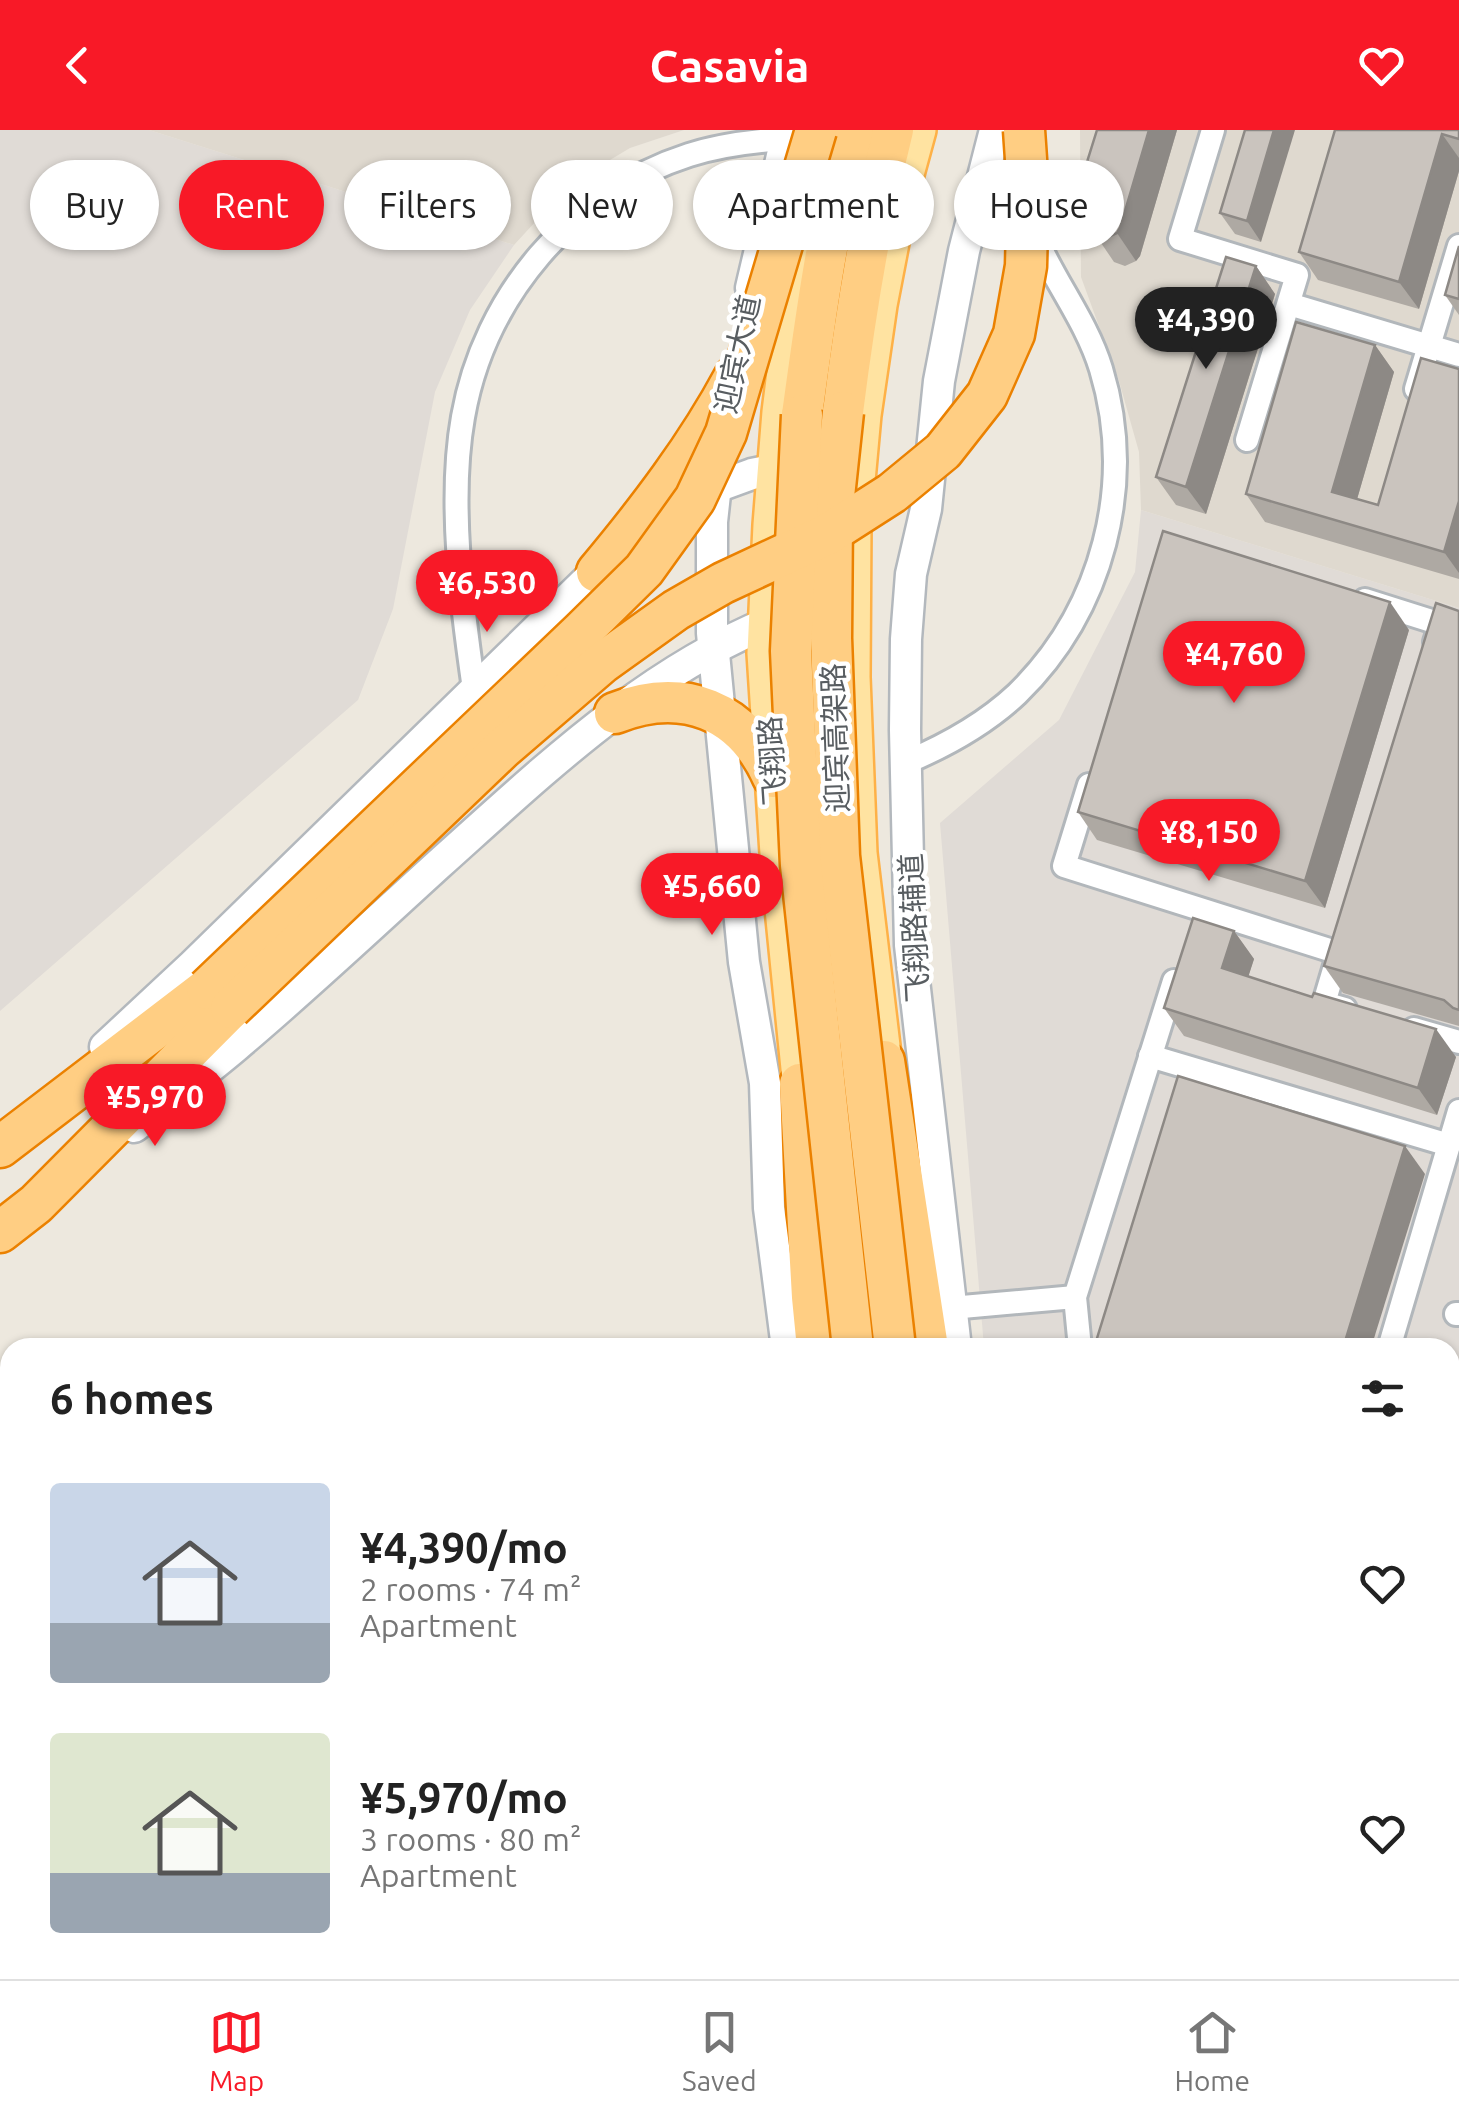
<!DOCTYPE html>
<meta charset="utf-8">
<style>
body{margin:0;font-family:Ubuntu,"Noto Sans SC",sans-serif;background:#f6f6f6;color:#222;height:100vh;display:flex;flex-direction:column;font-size:38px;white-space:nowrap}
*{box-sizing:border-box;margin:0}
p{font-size:32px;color:#767676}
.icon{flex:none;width:55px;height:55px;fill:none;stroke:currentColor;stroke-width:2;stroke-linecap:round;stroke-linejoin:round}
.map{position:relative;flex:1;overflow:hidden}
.details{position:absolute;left:0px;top:1208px;width:1460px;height:642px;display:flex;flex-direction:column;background:#fff;border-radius:30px 30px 0 0;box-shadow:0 2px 8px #0004}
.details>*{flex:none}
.banner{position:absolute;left:30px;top:30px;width:1400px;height:90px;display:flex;gap:20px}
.price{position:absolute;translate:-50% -85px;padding:0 22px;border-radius:35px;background:#f81927;color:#fff;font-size:32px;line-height:65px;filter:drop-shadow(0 2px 5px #0008)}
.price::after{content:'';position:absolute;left:50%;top:60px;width:30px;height:22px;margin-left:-15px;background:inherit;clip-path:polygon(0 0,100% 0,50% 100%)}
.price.selected{background:#222;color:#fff}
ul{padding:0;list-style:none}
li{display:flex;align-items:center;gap:30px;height:250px;padding:0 50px}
li span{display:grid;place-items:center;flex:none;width:280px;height:200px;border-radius:10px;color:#555}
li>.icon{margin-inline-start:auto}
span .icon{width:120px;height:120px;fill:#fffc;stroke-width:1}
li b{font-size:42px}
h2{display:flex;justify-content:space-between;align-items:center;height:120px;padding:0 50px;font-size:42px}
.chip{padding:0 35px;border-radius:45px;background:#fff;box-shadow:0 2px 8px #0004;font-size:35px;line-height:90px}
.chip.selected{background:#f81927;color:#fff}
header{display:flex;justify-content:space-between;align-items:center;height:130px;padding:0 50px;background:#f81927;color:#fff;font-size:45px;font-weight:700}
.menu{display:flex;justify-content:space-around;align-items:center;height:140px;border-top:2px solid #e0e0e0;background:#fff;font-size:28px;color:#767676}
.menu a{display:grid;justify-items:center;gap:5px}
.menu .selected{color:#f81927}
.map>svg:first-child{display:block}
</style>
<header><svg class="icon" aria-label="back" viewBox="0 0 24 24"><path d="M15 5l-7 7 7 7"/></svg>Casavia<svg class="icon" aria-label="heart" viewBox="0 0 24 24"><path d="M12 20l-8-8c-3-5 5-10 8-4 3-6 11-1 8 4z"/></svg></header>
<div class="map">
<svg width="1459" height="1849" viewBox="0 0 1459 1849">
<rect width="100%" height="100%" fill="#ede8de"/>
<path fill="#ffeed1" d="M 10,1252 L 10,1840 L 174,1840 L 170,1849 L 0,1849 L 0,1261 Z"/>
<g fill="#e0dbd6">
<path d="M 0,0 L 149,0 L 514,115 L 470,180 L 435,262 L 393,479 L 358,570 L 0,881 Z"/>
<path d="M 1141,380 L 1459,478 L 1459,1636 L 1450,1637 L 1450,1218 L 984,1217 L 940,693 L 1059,590 L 1135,442 Z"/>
<path d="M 1459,1716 L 1459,1849 L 1033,1849 L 1032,1840 L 1450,1840 L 1450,1717 Z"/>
<path d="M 230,1840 L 829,1840 L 830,1849 L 230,1849 Z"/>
</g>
<g fill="#dfd9cf">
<path d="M 149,0 L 684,0 L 630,18 L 570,54 L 514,115 Z"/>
<path d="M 1080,0 L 1459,0 L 1459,478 L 1141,380 L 1139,322 L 1119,251 L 1081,147 Z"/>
</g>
<g fill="#bee7b8">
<path d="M 0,1329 L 10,1340 L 10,1424 L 0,1433 Z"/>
<path d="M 1057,1840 L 1127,1840 L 1129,1849 L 1058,1849 Z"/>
</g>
<path fill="#9ce2ff" d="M 0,1796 L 10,1798 L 10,1840 L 147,1840 L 144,1849 L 0,1849 Z"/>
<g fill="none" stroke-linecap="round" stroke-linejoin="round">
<g stroke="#b2b7bb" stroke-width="28">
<g id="street">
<path d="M 1213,0 L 1180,109 L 1297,145 L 1247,310"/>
<path d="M 1289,174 L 1459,225"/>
<path d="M 1416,259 L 1459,116"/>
<path d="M 1365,470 L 1441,494 L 1435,512"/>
<path d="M 474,559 C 462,476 448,371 463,287 C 484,167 571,63 689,25 C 720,15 752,11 786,9"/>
<path d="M 907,632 C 947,615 985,594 1017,564 C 1103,480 1136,354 1101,239 C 1086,190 1053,150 1033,102"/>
<path d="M 1089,655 L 1064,736 L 1339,823"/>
<path d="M 1340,819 L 1324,873 L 1345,879"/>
<path d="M 1414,899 L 1459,912"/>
<path d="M 1150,926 L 1449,1015"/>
<path d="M 951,1178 L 1075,1167"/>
<path d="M 1456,1184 L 1459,1184"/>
<path d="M 1080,1218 L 1075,1167 L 1174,851"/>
<path d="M 1389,1218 L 1459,981"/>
<path d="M 0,1299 L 10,1310"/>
<path d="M 0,1448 L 10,1439"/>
<path d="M 0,1525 L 10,1536"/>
<path d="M 1450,1760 L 1459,1759"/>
<path d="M 708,1849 L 783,1840"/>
</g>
</g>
<g stroke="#b3b8bd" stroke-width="35">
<g id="secondary">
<path d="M 751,158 L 788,0"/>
<path d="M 718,336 L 712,392 L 712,503 L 744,832 L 765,953 L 769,1078 L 787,1218"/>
<path d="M 700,363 L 752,344 L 795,335"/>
<path d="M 105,917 L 193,835 L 610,428"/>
<path d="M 134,997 C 168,970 203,944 235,917 C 305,858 372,795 439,734 C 544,640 650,537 783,487"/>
<path d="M 956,1218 L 910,815 L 905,600 L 906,509 L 911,444 L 926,379 L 939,251 L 964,121 L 995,0"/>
<path d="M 859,1840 L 860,1849"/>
<path d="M 1023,1840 L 1023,1849"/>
</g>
</g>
<g stroke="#feb147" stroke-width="40">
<g id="primary">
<path d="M 887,958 L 859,723 L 852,547 L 853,394 L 863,285 L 879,175 L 900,66 L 918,0"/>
<path d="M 803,978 L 779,739 L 765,523 L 771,395 L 780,282 L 795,163 L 816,55"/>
</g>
</g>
<g stroke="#eb8100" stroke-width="45">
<g id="highway">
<path d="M 843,282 C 855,187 870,93 893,0"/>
<path d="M 802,285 C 815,189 828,94 853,0"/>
<path d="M 597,442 C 648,381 697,317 735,246"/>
<path d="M 615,583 C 683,556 743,580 773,647"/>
<path d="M 884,931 L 928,1218"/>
<path d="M 800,954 L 812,1167 L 817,1218"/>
<path d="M 0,1017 L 207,859"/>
<path d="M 0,1102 L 36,1074 L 231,878"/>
<path d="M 883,1840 L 883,1849"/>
<path d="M 922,1840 L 923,1849"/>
<path d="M 963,1840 L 964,1849"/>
<path d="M 1000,1840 L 1001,1849"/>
</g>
</g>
<use href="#street" stroke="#fff" stroke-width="22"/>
<use href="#secondary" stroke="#fff" stroke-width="30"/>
<use href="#primary" stroke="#ffe3a1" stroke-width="35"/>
<use href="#highway" stroke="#ffce83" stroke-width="40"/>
<g stroke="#eb8100" stroke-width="45" stroke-linecap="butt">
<g id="highway-bridge">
<path d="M 843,282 L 832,385 L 831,508 L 839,726 L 895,1218"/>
<path d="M 802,285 L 791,521 L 801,735 L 853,1218"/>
<path d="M 207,859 L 582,501 L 644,440 L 695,369 L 726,303 L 816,0"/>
<path d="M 231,878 L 502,619 L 602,533 L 676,480 L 723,453 L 828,404 L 892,363 L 943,321 L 987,265 L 1014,204 L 1026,136 L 1028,58 L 1024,0"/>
</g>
</g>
<use href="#highway-bridge" stroke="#ffce83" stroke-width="40"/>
</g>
<g fill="#aea9a3">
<path d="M 1097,0 L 1177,0 L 1140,126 L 1136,131 L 1125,136 L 1114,132 L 1095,104 Z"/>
<path d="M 1245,0 L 1261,112 L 1235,104 L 1220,83 Z"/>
<path d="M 1335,0 L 1459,0 L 1459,41 L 1419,179 L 1318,150 L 1299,122 Z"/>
<path d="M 1459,116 L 1459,185 L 1445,165 Z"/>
<path d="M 1256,136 L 1275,164 L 1206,384 L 1176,375 L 1156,347 Z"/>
<path d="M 1375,215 L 1394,242 L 1357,369 L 1378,375 L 1459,239 L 1459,449 L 1265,392 L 1246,364 Z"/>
<path d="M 1459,481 L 1459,896 L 1343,863 L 1324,836 Z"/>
<path d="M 1409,500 L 1325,778 L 1097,710 L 1078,682 Z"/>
<path d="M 1234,801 L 1254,829 L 1248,847 L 1456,927 L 1437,985 L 1184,906 L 1164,878 Z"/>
<path d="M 1459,1232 L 1459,1325 L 1450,1326 L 1450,1234 Z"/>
<path d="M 1459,1343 L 1459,1613 L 1450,1614 L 1450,1344 Z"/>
<path d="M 10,1642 L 10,1754 L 0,1743 L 0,1651 Z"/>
<path d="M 1459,1688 L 1453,1744 L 1450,1744 L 1450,1689 Z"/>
</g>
<g fill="#8d8985">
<path d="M 1149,0 L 1177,0 L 1140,126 L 1136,131 L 1117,103 Z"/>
<path d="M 1274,0 L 1295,0 L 1261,112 L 1247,91 Z"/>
<path d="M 1442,4 L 1459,28 L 1459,41 L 1419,179 L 1399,152 Z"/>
<path d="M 1256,136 L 1275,164 L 1206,384 L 1186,357 Z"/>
<path d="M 1375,215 L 1394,242 L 1351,390 L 1332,362 Z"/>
<path d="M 1459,371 L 1459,443 L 1444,422 Z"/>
<path d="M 1390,472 L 1409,500 L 1325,778 L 1305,751 Z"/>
<path d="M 1234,801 L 1254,829 L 1242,866 L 1222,838 Z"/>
<path d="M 1436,899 L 1456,927 L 1437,985 L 1418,958 Z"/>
<path d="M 1405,1016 L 1425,1044 L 1371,1218 L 1343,1218 Z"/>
</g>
<g fill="#cac4be" stroke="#8d8985" stroke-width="2.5">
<path d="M 1097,0 L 1149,0 L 1120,98 L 1117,103 L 1106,108 L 1095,104 L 1080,79 L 1077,64 Z"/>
<path d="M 1245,0 L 1274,0 L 1247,91 L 1220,83 Z"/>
<path d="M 1335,0 L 1459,0 L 1459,9 L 1442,4 L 1399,152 L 1299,122 Z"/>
<path d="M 1459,116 L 1459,169 L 1445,165 Z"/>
<path d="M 1226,127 L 1256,136 L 1186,357 L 1156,347 Z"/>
<path d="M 1296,192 L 1375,215 L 1332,362 L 1378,375 L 1421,228 L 1459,239 L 1459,371 L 1444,422 L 1246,364 Z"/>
<path d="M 1163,401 L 1390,472 L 1305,751 L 1078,682 Z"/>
<path d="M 1436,473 L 1459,481 L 1459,880 L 1453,878 L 1444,870 L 1324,836 Z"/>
<path d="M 1193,788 L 1234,801 L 1222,838 L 1312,867 L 1314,863 L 1436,899 L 1418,958 L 1164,878 Z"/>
<path d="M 1178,946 L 1405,1016 L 1343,1218 L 1094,1218 Z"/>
<path d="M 1459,1232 L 1459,1294 L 1450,1295 L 1450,1234 Z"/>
<path d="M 1459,1343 L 1459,1583 L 1450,1584 L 1450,1344 Z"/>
<path d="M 10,1450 L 10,1494 L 0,1482 L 0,1458 Z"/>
<path d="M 10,1642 L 10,1720 L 0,1729 L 0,1651 Z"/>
<path d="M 1459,1688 L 1459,1796 L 1452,1740 L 1455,1730 L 1450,1716 L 1450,1689 Z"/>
</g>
<g text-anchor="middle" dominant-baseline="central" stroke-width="9" stroke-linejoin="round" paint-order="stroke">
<g font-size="30" fill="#585d61" stroke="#fff">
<text transform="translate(737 224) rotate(-78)">迎宾大道</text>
<text transform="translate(835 608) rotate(-92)">迎宾高架路</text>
<text transform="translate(772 631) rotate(-94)">飞翔路</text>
<text transform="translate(914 798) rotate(-93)">飞翔路辅道</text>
</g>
</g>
</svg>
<b class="price selected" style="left:1206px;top:242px">¥4,390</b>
<b class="price" style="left:487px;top:505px">¥6,530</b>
<b class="price" style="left:1234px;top:576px">¥4,760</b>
<b class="price" style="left:1209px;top:754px">¥8,150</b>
<b class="price" style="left:712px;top:808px">¥5,660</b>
<b class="price" style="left:155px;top:1019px">¥5,970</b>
<div class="banner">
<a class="chip">Buy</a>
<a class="chip selected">Rent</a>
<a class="chip">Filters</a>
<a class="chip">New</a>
<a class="chip">Apartment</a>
<a class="chip">House</a>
</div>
<section class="details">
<h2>6 homes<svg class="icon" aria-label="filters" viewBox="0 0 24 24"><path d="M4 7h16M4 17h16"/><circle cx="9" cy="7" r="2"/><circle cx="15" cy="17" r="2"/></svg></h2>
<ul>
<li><span style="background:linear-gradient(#c9d6e8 70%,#9aa5b1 0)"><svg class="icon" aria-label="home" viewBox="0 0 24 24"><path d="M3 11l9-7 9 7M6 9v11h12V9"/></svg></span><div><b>¥4,390/mo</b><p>2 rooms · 74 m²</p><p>Apartment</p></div><svg class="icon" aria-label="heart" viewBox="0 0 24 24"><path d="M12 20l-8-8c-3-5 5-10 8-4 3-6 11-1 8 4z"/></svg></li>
<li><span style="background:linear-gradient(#dfe7d0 70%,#9aa5b1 0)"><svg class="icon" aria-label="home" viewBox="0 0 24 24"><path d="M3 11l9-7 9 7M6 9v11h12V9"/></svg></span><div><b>¥5,970/mo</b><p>3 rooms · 80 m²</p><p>Apartment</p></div><svg class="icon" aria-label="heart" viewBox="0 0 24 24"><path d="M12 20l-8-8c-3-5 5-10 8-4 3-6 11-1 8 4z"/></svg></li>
</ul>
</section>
</div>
<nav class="menu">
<a class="selected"><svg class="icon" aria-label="map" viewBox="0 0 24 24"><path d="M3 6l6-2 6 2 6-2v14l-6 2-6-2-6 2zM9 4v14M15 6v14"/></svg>Map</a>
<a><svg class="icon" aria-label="saved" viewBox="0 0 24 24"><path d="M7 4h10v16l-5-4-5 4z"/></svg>Saved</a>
<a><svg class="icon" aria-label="home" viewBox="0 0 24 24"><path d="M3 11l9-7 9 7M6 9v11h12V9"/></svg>Home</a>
</nav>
